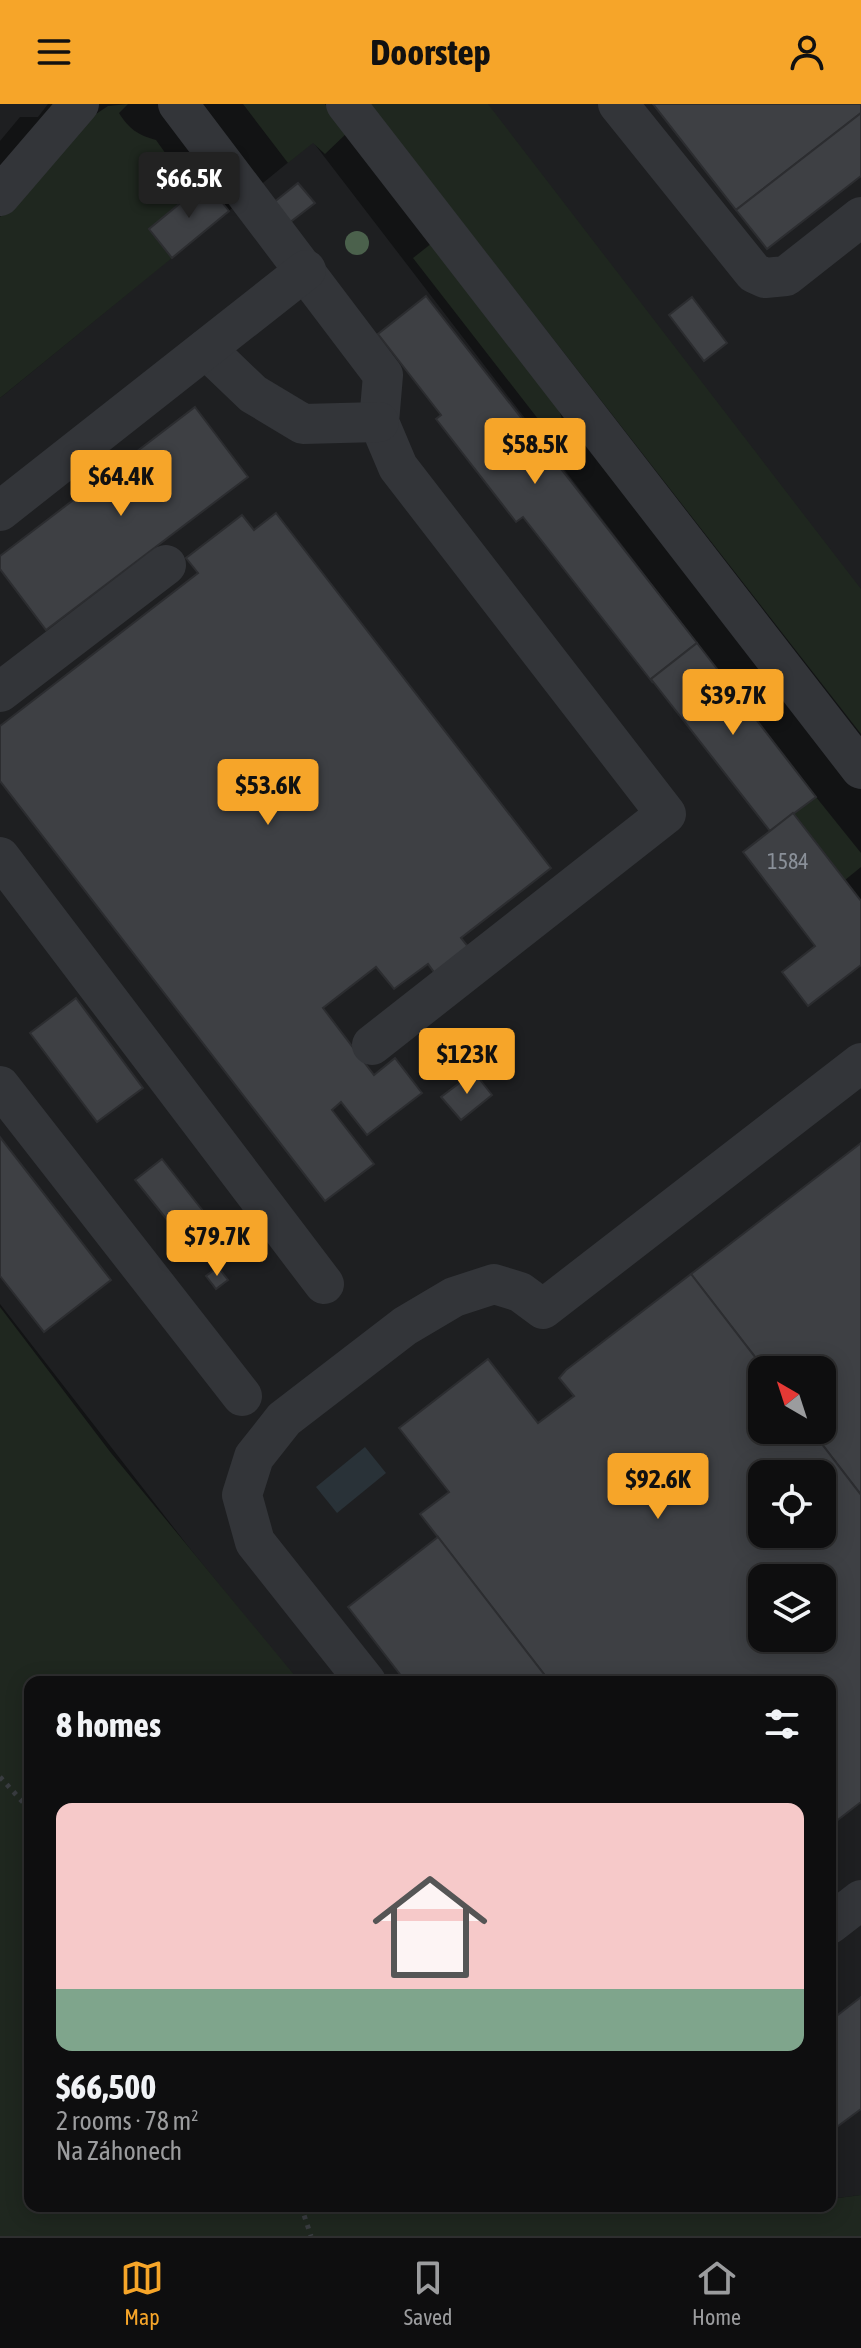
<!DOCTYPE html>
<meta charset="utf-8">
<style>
body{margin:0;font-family:"Asap Condensed",sans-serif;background:#171718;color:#f1f3f6;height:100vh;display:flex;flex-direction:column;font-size:30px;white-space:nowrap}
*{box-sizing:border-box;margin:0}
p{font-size:26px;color:#9b9c9e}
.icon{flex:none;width:44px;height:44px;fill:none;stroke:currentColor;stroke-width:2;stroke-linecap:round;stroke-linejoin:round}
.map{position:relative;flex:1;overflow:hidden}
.sheet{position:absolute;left:24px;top:1572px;width:812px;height:536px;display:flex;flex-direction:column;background:#0e0e0f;border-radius:16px;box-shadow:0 4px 20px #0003,0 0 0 2px #2e2e2f}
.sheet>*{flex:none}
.needle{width:52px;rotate:321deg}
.buttons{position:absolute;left:748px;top:1252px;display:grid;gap:16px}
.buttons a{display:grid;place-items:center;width:88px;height:88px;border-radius:16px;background:#0e0e0f;box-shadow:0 4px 20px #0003,0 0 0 2px #2e2e2f;font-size:40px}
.price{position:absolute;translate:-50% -68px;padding:0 18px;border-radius:8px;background:#f6a529;color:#111;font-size:26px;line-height:52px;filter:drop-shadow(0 2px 4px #0008)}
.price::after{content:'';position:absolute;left:50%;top:48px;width:24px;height:18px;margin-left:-12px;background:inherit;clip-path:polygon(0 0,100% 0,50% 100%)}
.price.active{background:#222;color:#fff}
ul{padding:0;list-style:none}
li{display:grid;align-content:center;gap:16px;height:424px;padding:0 32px}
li+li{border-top:2px solid #2e2e2f}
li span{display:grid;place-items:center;height:248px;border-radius:16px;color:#555}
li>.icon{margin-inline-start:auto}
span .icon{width:144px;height:144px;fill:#fffc;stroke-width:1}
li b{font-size:34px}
h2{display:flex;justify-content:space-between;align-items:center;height:96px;padding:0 32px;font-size:34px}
header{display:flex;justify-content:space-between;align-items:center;height:104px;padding:0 32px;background:#f6a529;color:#111;font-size:36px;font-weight:700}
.dock{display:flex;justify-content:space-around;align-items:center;height:112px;border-top:2px solid #2e2e2f;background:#0e0e0f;font-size:22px;color:#9b9c9e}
.dock a{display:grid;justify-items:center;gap:4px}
.dock .active{color:#f6a529}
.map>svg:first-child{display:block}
</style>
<header><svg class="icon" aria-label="menu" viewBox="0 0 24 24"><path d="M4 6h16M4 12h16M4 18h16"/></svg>Doorstep<svg class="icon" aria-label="person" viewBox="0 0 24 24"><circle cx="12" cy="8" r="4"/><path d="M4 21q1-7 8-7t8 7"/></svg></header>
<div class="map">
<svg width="861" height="2132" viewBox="0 0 861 2132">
<rect width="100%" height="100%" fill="#121314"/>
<g fill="#1e1f21" fill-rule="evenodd">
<path d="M 0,0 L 48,0 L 38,13 L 20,13 L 0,37 Z"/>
<path d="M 487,0 L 861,0 L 861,487 Z"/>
<path d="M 313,38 L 815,692 L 792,711 L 861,801 L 861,2091 L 830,2095 L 830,1578 L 298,1578 L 191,1446 L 0,1200 L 0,294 ZM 762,1266 L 822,1266 L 822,1326 L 762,1326 ZM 762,1370 L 822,1370 L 822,1430 L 762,1430 ZM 762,1474 L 822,1474 L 822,1534 L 762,1534 Z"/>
</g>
<g fill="#1f271f">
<path d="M 128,0 L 119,9 C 129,25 138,31 156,36 L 193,88 L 149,125 L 172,154 L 0,294 L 0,113 L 72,26 L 108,2 Z"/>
<path d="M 243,0 L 325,0 L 347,29 L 325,50 L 313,39 L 288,59 Z"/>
<path d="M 370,0 L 488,0 L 861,485 L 861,630 Z"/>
<path d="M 432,139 L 558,303 L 562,315 L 552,333 L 413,154 Z"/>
<path d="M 816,693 L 861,749 L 861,763 L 845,776 L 794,710 Z"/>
<path d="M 0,1203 L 111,1349 L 300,1578 L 30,1578 L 30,2102 L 725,2102 L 729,2107 L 770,2102 L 830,2102 L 830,2095 L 861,2091 L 861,2132 L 0,2132 Z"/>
</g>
<path fill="#293238" d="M 365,1343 L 386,1369 L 337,1409 L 316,1383 Z"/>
<g fill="#3e4044" stroke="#2c2d30" stroke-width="2" fill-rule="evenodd">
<path d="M 653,0 L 861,0 L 861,9 L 736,106 Z"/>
<path d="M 861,9 L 861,72 L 767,145 L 736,106 Z"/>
<path d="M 206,78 L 229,107 L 172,154 L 149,125 Z"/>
<path d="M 298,79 L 315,99 L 289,119 L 273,99 Z"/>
<path d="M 426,192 L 697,539 L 651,575 L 653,579 L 523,413 L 516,418 L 436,315 L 441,311 L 378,230 Z"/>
<path d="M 692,193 L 727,239 L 704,257 L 669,211 Z"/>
<path d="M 195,303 L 248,373 L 46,526 L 0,465 L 0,452 Z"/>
<path d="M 276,409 L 551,764 L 461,834 L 470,845 L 436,871 L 428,860 L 394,885 L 376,863 L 323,904 L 374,971 L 395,954 L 422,989 L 367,1031 L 341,998 L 332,1006 L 374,1060 L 325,1097 L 0,677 L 0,622 L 198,469 L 186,454 L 242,411 L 254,426 Z"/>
<path d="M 697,539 L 816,693 L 770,727 L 651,575 Z"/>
<path d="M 793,709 L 861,797 L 861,861 L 808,902 L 782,868 L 815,842 L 743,748 Z"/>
<path d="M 76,894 L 143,984 L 97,1018 L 30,929 Z"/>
<path d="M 474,968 L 492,991 L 461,1016 L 441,993 Z"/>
<path d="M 0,1033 L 111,1176 L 44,1228 L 0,1172 Z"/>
<path d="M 861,1039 L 861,1391 L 811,1326 L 822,1326 L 822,1266 L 765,1266 L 691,1170 Z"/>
<path d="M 162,1055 L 207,1112 L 181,1133 L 135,1076 Z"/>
<path d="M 218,1163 L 228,1176 L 216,1185 L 206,1172 Z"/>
<path d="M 691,1170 L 765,1266 L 762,1326 L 811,1326 L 861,1391 L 861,1698 L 830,1722 L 830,1578 L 550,1578 L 420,1410 L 449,1388 L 399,1324 L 488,1255 L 538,1319 L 574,1292 L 559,1274 L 566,1266 ZM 762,1370 L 822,1370 L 822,1430 L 762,1430 ZM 762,1474 L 822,1474 L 822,1534 L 762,1534 Z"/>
<path d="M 438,1433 L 550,1578 L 406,1578 L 348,1503 Z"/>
<path d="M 861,1893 L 861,2005 L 830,2028 L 830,1917 Z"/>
</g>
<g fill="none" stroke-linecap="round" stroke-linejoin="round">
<g stroke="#393c40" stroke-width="5" stroke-dasharray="4 6" stroke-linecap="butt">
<path d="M 0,1673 L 30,1706"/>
<path d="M 301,2102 L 311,2132"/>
</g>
<g stroke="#333539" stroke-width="40">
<path d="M 178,0 L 383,271 L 379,318 L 398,363 L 666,710 L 372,941"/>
<path d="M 346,0 L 861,665"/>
<path d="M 618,0 L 754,169 L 765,174 L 786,172 L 861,113"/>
<path d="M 0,92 L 79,0"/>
<path d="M 206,245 L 253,290 L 303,320 L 379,318"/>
<path d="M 0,407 L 306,166"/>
<path d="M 0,588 L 166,461"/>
<path d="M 0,753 L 324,1180"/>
<path d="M 0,982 L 242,1292"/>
<path d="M 366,1578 L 255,1438 L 242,1391 L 254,1353 L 284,1315 L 405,1222 L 454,1193 L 494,1180 L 520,1188 L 543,1205 L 861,959"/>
<path d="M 830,1820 L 861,1796"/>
</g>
</g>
<circle fill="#4b614c" cx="357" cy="139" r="12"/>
<g text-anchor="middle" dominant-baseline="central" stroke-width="7" stroke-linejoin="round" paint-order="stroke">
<g font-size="22" fill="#8a9099">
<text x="788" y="757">1584</text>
</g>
</g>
</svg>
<div class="buttons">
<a><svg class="needle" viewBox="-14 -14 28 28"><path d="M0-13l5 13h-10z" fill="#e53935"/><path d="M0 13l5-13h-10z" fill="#9b9c9e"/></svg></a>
<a><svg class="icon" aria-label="locate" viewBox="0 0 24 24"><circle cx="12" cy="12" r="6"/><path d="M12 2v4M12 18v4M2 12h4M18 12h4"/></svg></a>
<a><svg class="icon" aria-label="layers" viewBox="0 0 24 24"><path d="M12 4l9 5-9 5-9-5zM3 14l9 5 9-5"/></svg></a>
</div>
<b class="price active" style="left:189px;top:116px">$66.5K</b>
<b class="price" style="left:535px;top:382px">$58.5K</b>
<b class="price" style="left:121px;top:414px">$64.4K</b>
<b class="price" style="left:733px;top:633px">$39.7K</b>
<b class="price" style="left:268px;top:723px">$53.6K</b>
<b class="price" style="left:467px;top:992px">$123K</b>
<b class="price" style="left:217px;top:1174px">$79.7K</b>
<b class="price" style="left:658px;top:1417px">$92.6K</b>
<section class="sheet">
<h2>8 homes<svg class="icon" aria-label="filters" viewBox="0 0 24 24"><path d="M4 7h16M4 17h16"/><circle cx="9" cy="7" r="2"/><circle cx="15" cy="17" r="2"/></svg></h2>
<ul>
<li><span style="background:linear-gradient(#f6c9c9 75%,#7fa58c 0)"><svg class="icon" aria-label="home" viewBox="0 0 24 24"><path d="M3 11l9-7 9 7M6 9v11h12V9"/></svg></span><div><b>$66,500</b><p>2 rooms · 78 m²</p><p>Na Záhonech</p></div></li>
</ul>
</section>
</div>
<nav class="dock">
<a class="active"><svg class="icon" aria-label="map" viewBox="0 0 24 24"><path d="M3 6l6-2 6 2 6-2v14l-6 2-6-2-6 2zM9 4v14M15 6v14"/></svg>Map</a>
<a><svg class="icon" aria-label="saved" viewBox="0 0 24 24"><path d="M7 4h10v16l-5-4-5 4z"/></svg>Saved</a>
<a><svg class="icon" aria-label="home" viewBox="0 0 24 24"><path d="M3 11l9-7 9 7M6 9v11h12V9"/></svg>Home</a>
</nav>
